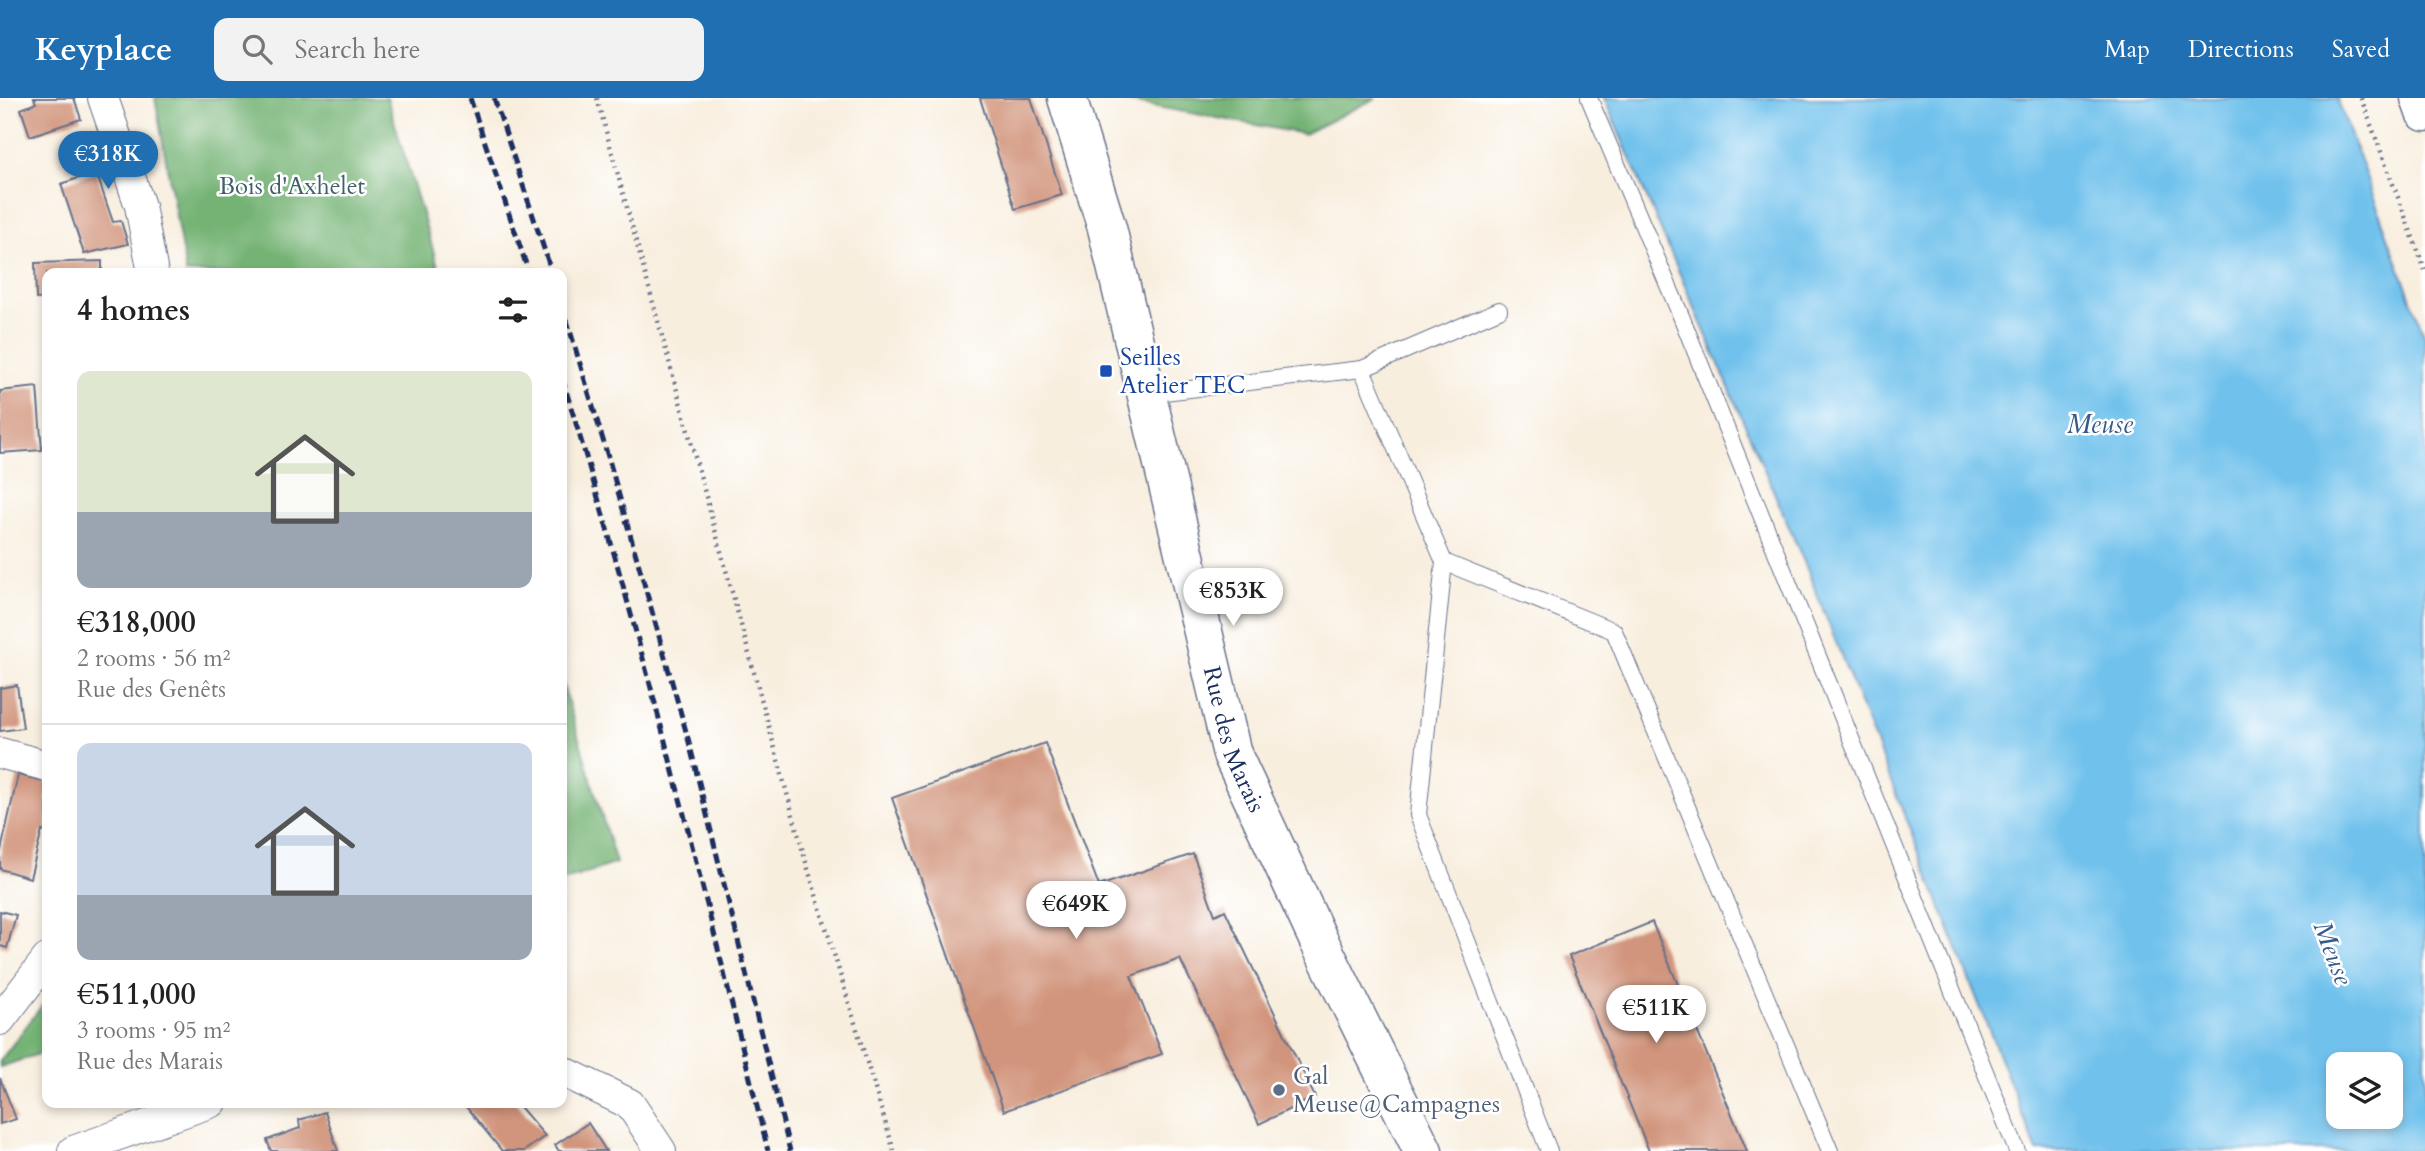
<!DOCTYPE html>
<meta charset="utf-8">
<style>
body{margin:0;font-family:Cardo,serif;background:#f2f2f2;color:#222;height:100vh;display:flex;flex-direction:column;font-size:26px;white-space:nowrap}
*{box-sizing:border-box;margin:0}
p{font-size:23px;color:#767676}
.icon{flex:none;width:38px;height:38px;fill:none;stroke:currentColor;stroke-width:2;stroke-linecap:round;stroke-linejoin:round}
.map{position:relative;flex:1;overflow:hidden}
.side{position:absolute;left:42px;top:170px;width:525px;height:840px;display:flex;flex-direction:column;background:#fff;border-radius:14px;box-shadow:0 4px 10px #0003}
.side>*{flex:none}
.fabs{position:absolute;left:2326px;top:954px;display:grid;gap:14px}
.fabs a{display:grid;place-items:center;width:77px;height:77px;border-radius:14px;background:#fff;box-shadow:0 4px 10px #0003;font-size:35px}
.price{position:absolute;translate:-50% -60px;padding:0 16px;border-radius:24px;background:#fff;color:#222;font-size:23px;line-height:46px;filter:drop-shadow(0 2px 4px #0008)}
.price::after{content:'';position:absolute;left:50%;top:42px;width:21px;height:16px;margin-left:-10px;background:inherit;clip-path:polygon(0 0,100% 0,50% 100%)}
.price.on{background:#1f6fb2;color:#fff}
ul{padding:0;list-style:none}
li{display:grid;align-content:center;gap:14px;height:371px;padding:0 35px}
li+li{border-top:2px solid #e0e0e0}
li span{display:grid;place-items:center;height:217px;border-radius:14px;color:#555}
li>.icon{margin-inline-start:auto}
span .icon{width:126px;height:126px;fill:#fffc;stroke-width:1}
li b{font-size:30px}
h2{display:flex;justify-content:space-between;align-items:center;height:84px;padding:0 35px;font-size:30px}
header{display:flex;align-items:center;gap:42px;box-sizing:border-box;height:98px;padding:0 35px;background:#1f6fb2;color:#fff}
header strong{font-size:33px}
nav{display:flex;gap:38px;margin-inline-start:auto;font-size:24px}
.search{width:490px;height:63px;background:#f2f2f2;display:flex;align-items:center;gap:18px;box-sizing:border-box;padding:0 24px;border-radius:14px;color:#767676;font-size:26px}
.map>svg:first-child{display:block}
</style>
<header>
<strong>Keyplace</strong>
<div class="search"><svg class="icon" aria-label="search" viewBox="0 0 24 24"><circle cx="10" cy="10" r="6"/><path d="M15 15l6 6"/></svg>Search here</div>
<nav><a>Map</a><a>Directions</a><a>Saved</a></nav>
</header>
<div class="map">
<svg width="2425" height="1053" viewBox="0 0 2425 1053">
<rect width="100%" height="100%" fill="#fff"/>
<filter id="ink" filterUnits="userSpaceOnUse"><feTurbulence type="fractalNoise" baseFrequency=".0143" numOctaves="2"/><feDisplacementMap in="SourceGraphic" scale="14" xChannelSelector="R" yChannelSelector="G"/><feConvolveMatrix kernelMatrix="1 2 1 2 8 2 1 2 1" color-interpolation-filters="sRGB"/></filter>
<filter id="wash" filterUnits="userSpaceOnUse"><feTurbulence type="fractalNoise" baseFrequency=".00686" numOctaves="4" result="noise"/><feDisplacementMap in="SourceGraphic" scale="28" xChannelSelector="R" yChannelSelector="G"/><feGaussianBlur stdDeviation="1.57" result="paint"/><feColorMatrix in="noise" values="0 0 0 0 0 0 0 0 0 0 0 0 0 0 0 0 0 1.4 0 .05"/><feComposite in="paint" operator="in"/></filter>
<g filter="url(#wash)">
<rect width="100%" height="100%" fill="#f8eede"/>
<g fill="#75b374" stroke="#487169" stroke-width="2">
<path d="M 155,0 L 387,0 L 440,175 L 186,175 Z"/>
<path d="M 1109,0 L 1376,0 L 1304,36 Z"/>
<path d="M 562,584 L 616,765 L 562,783 Z"/>
<path d="M 47,901 L 47,953 L 0,969 L 0,963 Z"/>
</g>
<path fill="#70c1ec" stroke="#4678a5" stroke-width="2" fill-rule="evenodd" d="M 1604,0 L 2337,0 L 2425,239 L 2425,1053 L 2037,1053 L 1805,466 ZM 2338,966 L 2390,966 L 2390,1018 L 2338,1018 Z"/>
<g id="blocks">
<g fill="#d1947b">
<path d="M 34,0 L 74,0 L 81,21 L 30,38 L 21,11 L 36,5 Z"/>
<path d="M 980,0 L 1031,0 L 1062,97 L 1015,111 Z"/>
<path d="M 96,74 L 113,124 L 121,123 L 128,146 L 84,156 L 61,86 Z"/>
<path d="M 102,163 L 102,175 L 47,175 L 47,200 L 36,201 L 35,165 Z"/>
<path d="M 37,289 L 42,352 L 0,355 L 0,293 Z"/>
<path d="M 17,587 L 23,630 L 0,633 L 0,590 Z"/>
<path d="M 1045,645 L 1099,788 L 1193,756 L 1215,817 L 1225,812 L 1315,999 L 1259,1026 L 1180,861 L 1131,878 L 1162,956 L 1004,1013 L 892,700 Z"/>
<path d="M 18,677 L 47,684 L 47,734 L 42,733 L 30,780 L 0,771 L 0,757 Z"/>
<path d="M 0,813 L 16,817 L 7,850 L 0,848 Z"/>
<path d="M 1652,824 L 1747,1053 L 1649,1053 L 1569,858 Z"/>
<path d="M 0,980 L 16,1021 L 0,1026 Z"/>
<path d="M 462,1004 L 516,1004 L 545,1038 L 524,1053 L 502,1053 Z"/>
<path d="M 325,1014 L 338,1053 L 271,1053 L 267,1042 L 300,1030 L 299,1022 Z"/>
<path d="M 588,1025 L 606,1053 L 559,1053 L 555,1047 Z"/>
</g>
</g>
</g>
<g filter="url(#ink)">
<use href="#blocks" fill-opacity="0" stroke="#68728b" stroke-width="2"/>
<g fill="none" stroke-linecap="round" stroke-linejoin="round">
<g stroke="#68728b" stroke-width="18">
<g id="service">
<path d="M 1589,0 L 1681,218 L 2017,1053"/>
<path d="M 1362,271 L 1444,464 L 1418,717 L 1549,1053"/>
<path d="M 1147,296 L 1362,271 L 1499,212"/>
<path d="M 1444,464 L 1614,533 L 1830,1053"/>
</g>
</g>
<g stroke="#68728b" stroke-width="32">
<g id="minor">
<path d="M 103,0 L 140,108 L 153,175"/>
<path d="M 0,655 L 47,668"/>
<path d="M 0,922 L 47,861"/>
<path d="M 562,973 L 630,1006 L 661,1053"/>
<path d="M 73,1053 L 212,1004"/>
</g>
</g>
<g stroke="#68728b" stroke-width="41">
<g id="secondary">
<path id="s1" d="M 1067,0 L 1107,130 L 1232,656 L 1318,841 L 1423,1053"/>
</g>
</g>
<g stroke="#68728b" stroke-width="41">
<path id="primary" d="M 2420,0 L 2425,14"/>
</g>
<g stroke="#68728b" stroke-width="4.5" stroke-dasharray="2 5" stroke-linecap="butt">
<path d="M 597,0 L 805,761 L 894,1053"/>
<path d="M 2361,0 L 2425,172"/>
</g>
<use href="#service" stroke="#fff" stroke-width="16"/>
<use href="#minor" stroke="#fff" stroke-width="30"/>
<use href="#secondary" stroke="#fff" stroke-width="38"/>
<use href="#primary" stroke="#fff" stroke-width="38"/>
<g stroke="#1b2f5e" stroke-width="5" stroke-dasharray="10 5" stroke-linecap="butt">
<path d="M 470,0 L 529,175"/>
<path d="M 494,0 L 552,175"/>
<path d="M 562,206 L 609,362 L 689,644 L 790,1053"/>
<path d="M 562,280 C 641,534 704,794 768,1053"/>
</g>
</g>
</g>
<rect fill="#1a4fb4" stroke="#fff" stroke-width="2.5" x="1099" y="266" width="14" height="14" rx="3.5"/>
<circle fill="#5c6f8a" stroke="#fff" stroke-width="2.5" cx="1279" cy="992" r="7"/>
<g text-anchor="middle" dominant-baseline="central" stroke-width="5" stroke-linejoin="round" paint-order="stroke">
<g font-size="24" fill="#3f606a" stroke="#fff">
<text x="292" y="88">Bois d'Axhelet</text>
</g>
<g font-size="24" fill="#164399" stroke="#fff" text-anchor="start">
<text x="1120" y="259">Seilles<tspan x="1120" dy="28">Atelier TEC</tspan></text>
</g>
<g font-size="24" fill="#1b2f5e" stroke="#fff">
<text stroke="none"><textPath href="#s1" startOffset="663">Rue des Marais</textPath></text>
</g>
<g font-size="24" fill="#4e5e75" stroke="#fff" text-anchor="start">
<text x="1293" y="978">Gal<tspan x="1293" dy="28">Meuse@Campagnes</tspan></text>
</g>
<g font-size="26" font-style="italic" fill="#355b89" stroke="#fff">
<text x="2100" y="326">Meuse</text>
<text transform="translate(2333 855) rotate(69)">Meuse</text>
</g>
</g>
</svg>
<div class="fabs">
<a><svg class="icon" aria-label="layers" viewBox="0 0 24 24"><path d="M12 4l9 5-9 5-9-5zM3 14l9 5 9-5"/></svg></a>
</div>
<b class="price on" style="left:108px;top:93px">€318K</b>
<b class="price" style="left:1233px;top:530px">€853K</b>
<b class="price" style="left:1076px;top:843px">€649K</b>
<b class="price" style="left:1656px;top:947px">€511K</b>
<section class="side">
<h2>4 homes<svg class="icon" aria-label="filters" viewBox="0 0 24 24"><path d="M4 7h16M4 17h16"/><circle cx="9" cy="7" r="2"/><circle cx="15" cy="17" r="2"/></svg></h2>
<ul>
<li><span style="background:linear-gradient(#dfe7d0 65%,#9aa5b1 0)"><svg class="icon" aria-label="home" viewBox="0 0 24 24"><path d="M3 11l9-7 9 7M6 9v11h12V9"/></svg></span><div><b>€318,000</b><p>2 rooms · 56 m²</p><p>Rue des Genêts</p></div></li>
<li><span style="background:linear-gradient(#c9d6e8 70%,#9aa5b1 0)"><svg class="icon" aria-label="home" viewBox="0 0 24 24"><path d="M3 11l9-7 9 7M6 9v11h12V9"/></svg></span><div><b>€511,000</b><p>3 rooms · 95 m²</p><p>Rue des Marais</p></div></li>
</ul>
</section>
</div>
